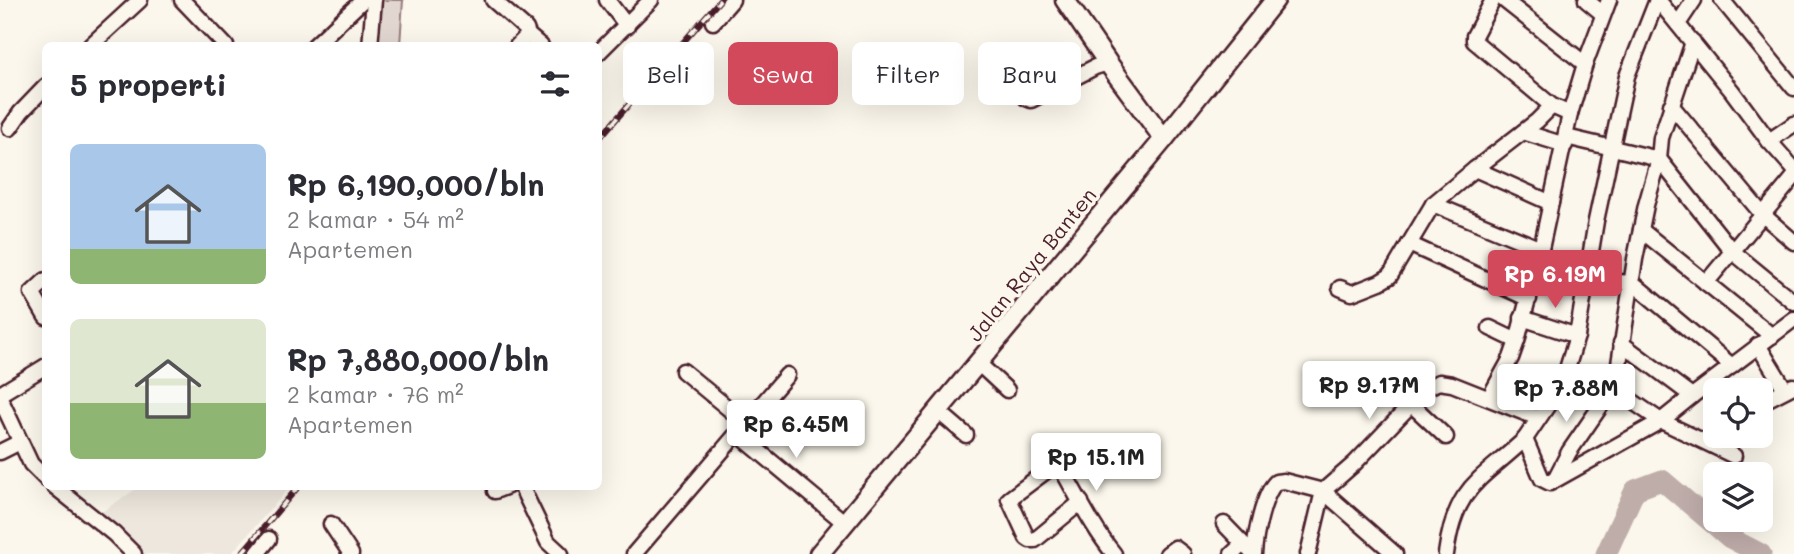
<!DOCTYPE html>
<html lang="id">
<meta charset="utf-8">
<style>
body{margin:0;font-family:Mali,sans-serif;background:#f2f2f3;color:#2b2b33;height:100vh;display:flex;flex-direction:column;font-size:26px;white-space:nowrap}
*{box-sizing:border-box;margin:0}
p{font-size:23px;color:#7c7c81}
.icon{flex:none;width:38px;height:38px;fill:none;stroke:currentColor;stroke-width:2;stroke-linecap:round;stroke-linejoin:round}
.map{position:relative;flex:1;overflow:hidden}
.side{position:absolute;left:42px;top:42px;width:560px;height:448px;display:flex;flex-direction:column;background:#fff;border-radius:10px;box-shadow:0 7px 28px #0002}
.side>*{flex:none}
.hud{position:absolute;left:623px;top:42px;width:665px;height:63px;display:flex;gap:14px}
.controls{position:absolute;left:1703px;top:378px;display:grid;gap:14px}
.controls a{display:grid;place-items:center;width:70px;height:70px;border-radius:10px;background:#fff;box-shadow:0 7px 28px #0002;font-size:35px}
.price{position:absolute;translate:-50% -60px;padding:0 16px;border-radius:7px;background:#fff;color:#222;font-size:23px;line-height:46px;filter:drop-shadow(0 2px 4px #0008)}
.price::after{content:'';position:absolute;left:50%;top:42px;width:21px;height:16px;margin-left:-10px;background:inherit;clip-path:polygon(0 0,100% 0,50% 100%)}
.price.current{background:#d1495b;color:#fff}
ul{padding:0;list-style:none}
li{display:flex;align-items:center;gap:21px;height:175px;padding:0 28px}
li span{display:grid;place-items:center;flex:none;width:196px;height:140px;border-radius:10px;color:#555}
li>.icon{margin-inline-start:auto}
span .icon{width:84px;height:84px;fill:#fffc;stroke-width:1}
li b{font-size:30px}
h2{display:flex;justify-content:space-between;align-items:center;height:84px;padding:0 28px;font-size:30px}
.pill{padding:0 24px;border-radius:10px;background:#fff;box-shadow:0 7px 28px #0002;font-size:24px;line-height:63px}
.pill.current{background:#d1495b;color:#fff}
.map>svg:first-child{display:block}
</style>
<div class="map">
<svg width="1794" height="554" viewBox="0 0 1794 554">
<rect width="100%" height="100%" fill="#fbf7ec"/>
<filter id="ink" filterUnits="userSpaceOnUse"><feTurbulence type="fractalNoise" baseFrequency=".0143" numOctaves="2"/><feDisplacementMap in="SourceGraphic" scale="14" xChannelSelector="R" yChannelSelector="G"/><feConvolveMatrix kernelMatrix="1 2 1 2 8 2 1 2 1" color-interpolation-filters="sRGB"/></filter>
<g filter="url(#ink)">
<path fill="#eee7de" d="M 139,487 L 290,487 L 231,554 L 131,554 L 91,519 Z"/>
<path fill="#e2d7d0" stroke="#967b7e" stroke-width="2" d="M 381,0 L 403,0 L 400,45 L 365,46 Z"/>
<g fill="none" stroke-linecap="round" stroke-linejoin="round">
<path stroke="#bfadaa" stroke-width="21" d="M 1606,554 L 1635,490 L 1662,480 L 1730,538 L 1761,554"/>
<g stroke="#4a1f2b" stroke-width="19">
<g id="minor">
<path d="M 182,0 L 226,46"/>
<path d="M 493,0 L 526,29 L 528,35 L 517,46"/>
<path d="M 607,0 L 627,26"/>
<path d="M 1493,0 L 1474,36 L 1474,41 L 1552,106 L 1570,114"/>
<path d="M 1504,0 L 1585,64"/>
<path d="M 1586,0 L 1603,14"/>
<path d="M 1657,0 L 1627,76 L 1596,221 L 1577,336 L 1567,369 L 1556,393 L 1525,439 L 1542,479 L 1550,483 L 1661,421 L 1692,396"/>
<path d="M 1658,0 L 1732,91 L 1769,141 L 1794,169"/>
<path d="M 1722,0 L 1794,88"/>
<path d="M 713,22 L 732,0"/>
<path d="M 1678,24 L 1694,0"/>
<path d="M 528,35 L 541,46"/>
<path d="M 90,46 L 140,0"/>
<path d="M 314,46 L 363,0"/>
<path d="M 370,46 L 374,0"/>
<path d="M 598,53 L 651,0"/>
<path d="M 1018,82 L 1026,98 L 1031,100 L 1095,67 L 1108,63"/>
<path d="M 1671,105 L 1762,214 L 1794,242"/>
<path d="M 10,128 L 21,112 L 46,86"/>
<path d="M 1523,132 L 1565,145"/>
<path d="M 1566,137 L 1659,159 L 1732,251 L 1794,302"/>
<path d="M 1769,141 L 1794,124"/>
<path d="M 1475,169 L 1537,121 L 1552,106"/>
<path d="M 1433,204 L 1541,249"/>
<path d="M 1641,230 L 1772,336"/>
<path d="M 1409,244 L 1529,299"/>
<path d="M 46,280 L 32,293 L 46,317"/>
<path d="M 1587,280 L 1633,283 L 1732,366"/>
<path d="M 1706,283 L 1794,177"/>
<path d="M 1340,288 L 1352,293 L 1380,282 L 1390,276 L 1433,204 L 1475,169 L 1551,203"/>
<path d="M 1522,318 L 1577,336"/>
<path d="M 1490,328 L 1517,341"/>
<path d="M 1621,343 L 1692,396 L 1794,319"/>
<path d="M 1758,345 L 1785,389"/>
<path d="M 978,363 L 1007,390"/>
<path d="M 683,371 L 746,423"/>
<path d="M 1613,388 L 1661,421 L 1734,456"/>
<path d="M 0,394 L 46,366"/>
<path d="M 0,398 L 31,464 L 46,479"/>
<path d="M 1489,398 L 1511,358 L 1517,341 L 1541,249 L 1570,114 L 1585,64 L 1609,0"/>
<path d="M 1760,403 L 1793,386"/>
<path d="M 1411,404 L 1446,437"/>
<path d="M 938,411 L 966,435"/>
<path d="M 737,433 L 845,523"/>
<path d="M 0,452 L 20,442"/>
<path d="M 1554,481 L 1569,452 L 1613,388 L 1617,377 L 1635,259 L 1646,205 L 1659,159 L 1661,138 L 1693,42"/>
<path d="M 54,486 L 114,534 L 134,554"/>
<path d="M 521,486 L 548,542 L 561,554"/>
<path d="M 495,491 L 508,486"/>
<path d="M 1081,502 L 1035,540 L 1030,540 L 1027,538 L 1009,499 L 1053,466 L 1060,466 C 1077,495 1092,527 1114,554"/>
<path d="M 331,524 L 351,554"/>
<path d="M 1224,524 L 1253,554"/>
<path d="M 257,554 L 269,539"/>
<path d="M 634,554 L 787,375"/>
<path d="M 1167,554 L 1175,548 L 1183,554"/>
<path d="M 1232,554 L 1243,544"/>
<path d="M 1254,554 C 1255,536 1263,495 1276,482 L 1284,481 L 1323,491 L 1308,554"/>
<path d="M 1395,554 L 1323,491 L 1354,464 L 1428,387 L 1439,382 L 1452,384 L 1538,418"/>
<path d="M 1446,554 C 1455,486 1480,481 1525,439"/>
</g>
</g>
<g stroke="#4a1f2b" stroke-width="23">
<g id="major">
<path d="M 1065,0 L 1108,63 L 1164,139"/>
<path d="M 819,554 L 1164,139 L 1275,0"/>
</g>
</g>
<use href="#minor" stroke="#fbf7ec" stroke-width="14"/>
<use href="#major" stroke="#fbf7ec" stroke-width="18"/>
<g stroke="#4a1f2b" stroke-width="6">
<g id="rail">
<path d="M 598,140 L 720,0"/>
<path d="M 241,554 L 299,486"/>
</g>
</g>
<use href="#rail" stroke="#fbf7ec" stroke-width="3.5" stroke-dasharray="10" stroke-linecap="butt"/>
</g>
</g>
<g text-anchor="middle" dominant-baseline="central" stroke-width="7" stroke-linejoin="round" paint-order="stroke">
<g font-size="21" fill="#4a1f2b" stroke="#fbf7ec">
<text transform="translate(1031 264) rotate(-51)">Jalan Raya Banten</text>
</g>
</g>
</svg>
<div class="controls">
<a><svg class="icon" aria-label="locate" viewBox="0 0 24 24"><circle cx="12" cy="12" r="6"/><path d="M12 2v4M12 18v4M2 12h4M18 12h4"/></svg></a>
<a><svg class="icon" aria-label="layers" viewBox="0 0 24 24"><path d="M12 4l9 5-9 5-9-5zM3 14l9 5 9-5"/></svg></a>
</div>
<b class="price current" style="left:1555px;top:310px">Rp 6.19M</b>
<b class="price" style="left:1369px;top:421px">Rp 9.17M</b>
<b class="price" style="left:1566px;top:424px">Rp 7.88M</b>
<b class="price" style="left:796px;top:460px">Rp 6.45M</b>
<b class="price" style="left:1096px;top:493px">Rp 15.1M</b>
<div class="hud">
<a class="pill">Beli</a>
<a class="pill current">Sewa</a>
<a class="pill">Filter</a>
<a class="pill">Baru</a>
</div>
<section class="side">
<h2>5 properti<svg class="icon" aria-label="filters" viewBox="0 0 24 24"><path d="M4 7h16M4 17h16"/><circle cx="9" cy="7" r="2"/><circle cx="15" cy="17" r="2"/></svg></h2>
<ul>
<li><span style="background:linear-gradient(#a9c7e8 75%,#8fb573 0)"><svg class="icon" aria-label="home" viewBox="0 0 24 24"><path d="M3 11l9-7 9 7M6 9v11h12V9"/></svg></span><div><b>Rp 6,190,000/bln</b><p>2 kamar · 54 m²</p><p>Apartemen</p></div></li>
<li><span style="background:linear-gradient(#dfe7d0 60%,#8fb573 0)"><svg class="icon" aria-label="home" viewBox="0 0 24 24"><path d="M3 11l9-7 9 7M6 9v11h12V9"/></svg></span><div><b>Rp 7,880,000/bln</b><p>2 kamar · 76 m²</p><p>Apartemen</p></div></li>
</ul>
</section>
</div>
